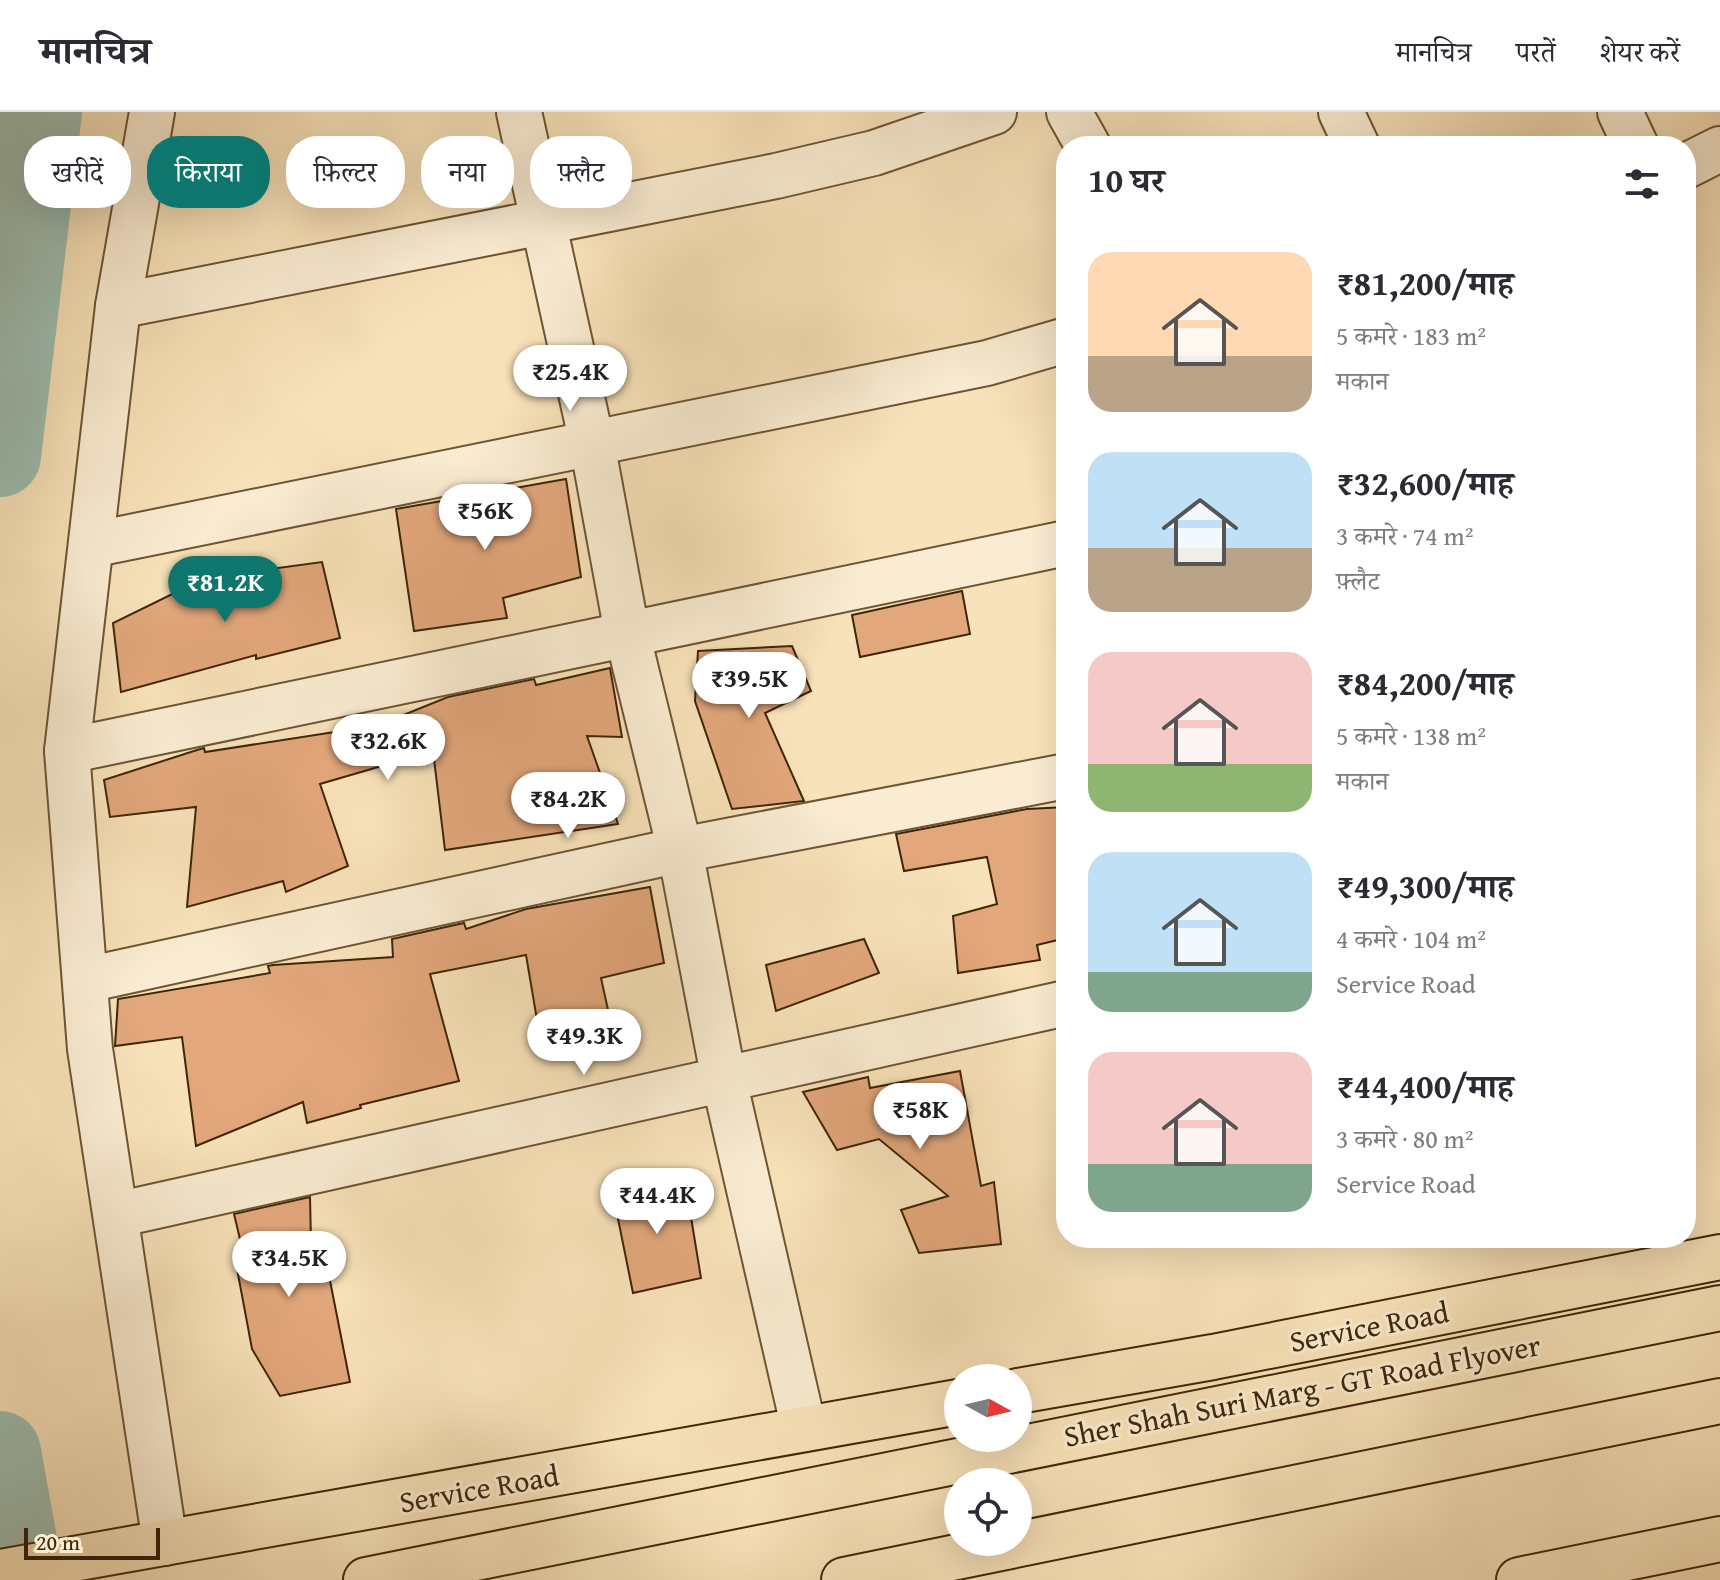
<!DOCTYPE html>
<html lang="hi">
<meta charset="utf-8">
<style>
body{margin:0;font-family:"Gentium Book Plus","Noto Serif Devanagari",serif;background:#f2f2f3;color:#2b2b33;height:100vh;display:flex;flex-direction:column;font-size:30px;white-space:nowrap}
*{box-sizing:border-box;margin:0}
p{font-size:26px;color:#7c7c81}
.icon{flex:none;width:44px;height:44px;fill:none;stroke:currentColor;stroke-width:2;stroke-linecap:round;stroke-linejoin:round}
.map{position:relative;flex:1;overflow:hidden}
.drawer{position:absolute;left:1056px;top:24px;width:640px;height:1112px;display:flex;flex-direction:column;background:#fff;border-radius:32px;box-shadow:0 8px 32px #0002}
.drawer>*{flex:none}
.guide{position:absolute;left:24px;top:24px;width:760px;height:72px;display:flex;gap:16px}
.needle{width:52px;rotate:98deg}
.tools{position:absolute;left:944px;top:1252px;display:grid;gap:16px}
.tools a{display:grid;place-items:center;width:88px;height:88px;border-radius:50%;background:#fff;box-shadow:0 8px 32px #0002;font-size:40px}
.scale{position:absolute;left:24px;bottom:20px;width:136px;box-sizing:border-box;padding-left:8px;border:4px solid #3f2608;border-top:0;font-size:22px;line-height:28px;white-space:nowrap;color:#3f2608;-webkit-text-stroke:6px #faecd2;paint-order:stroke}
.price{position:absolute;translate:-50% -68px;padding:0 18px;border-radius:28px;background:#fff;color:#222;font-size:26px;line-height:52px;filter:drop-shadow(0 2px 4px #0008)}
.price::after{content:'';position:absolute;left:50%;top:48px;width:24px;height:18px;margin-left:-12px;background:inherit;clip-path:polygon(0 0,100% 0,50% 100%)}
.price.selected{background:#0f766e;color:#fff}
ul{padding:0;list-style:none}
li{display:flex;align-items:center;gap:24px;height:200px;padding:0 32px}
li span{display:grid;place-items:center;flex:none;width:224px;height:160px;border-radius:24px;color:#555}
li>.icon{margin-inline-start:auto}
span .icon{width:96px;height:96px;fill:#fffc;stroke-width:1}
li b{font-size:34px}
h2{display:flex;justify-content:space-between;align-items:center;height:96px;padding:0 32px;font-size:34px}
.chip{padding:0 28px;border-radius:32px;background:#fff;box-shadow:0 8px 32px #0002;font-size:28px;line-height:72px}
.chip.selected{background:#0f766e;color:#fff}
header{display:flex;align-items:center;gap:48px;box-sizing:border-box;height:112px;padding:0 40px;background:#fff;border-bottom:2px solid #e1e1e2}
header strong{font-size:38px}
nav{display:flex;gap:44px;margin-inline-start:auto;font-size:28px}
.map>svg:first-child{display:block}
</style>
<header>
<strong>मानचित्र</strong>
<nav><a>मानचित्र</a><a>परतें</a><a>शेयर करें</a></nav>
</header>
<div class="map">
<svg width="1720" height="1468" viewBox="0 0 1720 1468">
<rect width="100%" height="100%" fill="#f8e2b9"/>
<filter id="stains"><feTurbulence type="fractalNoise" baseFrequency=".0025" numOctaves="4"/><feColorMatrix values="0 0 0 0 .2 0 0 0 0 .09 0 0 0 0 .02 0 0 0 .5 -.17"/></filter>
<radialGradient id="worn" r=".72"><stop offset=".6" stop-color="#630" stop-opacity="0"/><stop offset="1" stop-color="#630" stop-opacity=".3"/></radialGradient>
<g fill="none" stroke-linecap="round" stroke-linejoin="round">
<g stroke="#9dbdb1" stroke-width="82">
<path d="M 0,344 L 41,0"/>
<path d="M 0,1340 L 23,1468"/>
</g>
</g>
<g fill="#e2a77b" stroke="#3f2608" stroke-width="2">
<path d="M 566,367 L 581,465 L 503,486 L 507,506 L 414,519 L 396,397 Z"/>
<path d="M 322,450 L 340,526 L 256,547 L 256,543 L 121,580 L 113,511 L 205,466 Z"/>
<path d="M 962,479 L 970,522 L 860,545 L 852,503 Z"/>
<path d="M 792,534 L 811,579 L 765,601 L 804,689 L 732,697 L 695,589 L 698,539 Z"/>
<path d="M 610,556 L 622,625 L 587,624 L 618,712 L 445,738 L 433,639 L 320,672 L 348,754 L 286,780 L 283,769 L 187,795 L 196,695 L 110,705 L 104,668 L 197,638 L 204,636 L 205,640 L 354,617 L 349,608 L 401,604 L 448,585 L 534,567 L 536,573 Z"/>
<path d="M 1066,695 L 1066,826 L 1037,833 L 1040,848 L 958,861 L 953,804 L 997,792 L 987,745 L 904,759 L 896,722 L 1027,697 Z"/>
<path d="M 650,775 L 664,851 L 601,866 L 614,925 L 543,943 L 526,843 L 430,862 L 459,969 L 360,993 L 361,996 L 307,1011 L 303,990 L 196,1034 L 182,925 L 115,934 L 118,887 L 270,861 L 268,854 L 273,853 L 393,845 L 392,827 L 464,811 L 466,817 L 526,797 Z"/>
<path d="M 864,827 L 879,861 L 776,899 L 766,853 Z"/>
<path d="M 960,959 L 981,1074 L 994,1070 L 1001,1132 L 919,1141 L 901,1098 L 948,1084 L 879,1027 L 837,1038 L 803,980 L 868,965 L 870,976 Z"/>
<path d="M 686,1075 L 701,1166 L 633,1181 L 612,1077 Z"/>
<path d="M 310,1085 L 311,1130 L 322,1128 L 350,1270 L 280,1284 L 252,1237 L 235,1146 L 244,1144 L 234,1102 Z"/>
</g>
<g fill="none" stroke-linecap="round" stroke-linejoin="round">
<g stroke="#6d5534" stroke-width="48">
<g id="street">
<path d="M 152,0 L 118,194 L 67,639 L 90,937 L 165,1431"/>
<path d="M 519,0 L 592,331 L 627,521 L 680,738 L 724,968 L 804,1317"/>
<path d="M 1069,0 L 1088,34"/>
<path d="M 1341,0 L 1357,34"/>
<path d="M 1620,0 L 1636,34"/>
<path d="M 1686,54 L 1720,37"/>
<path d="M 118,194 L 776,64 L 874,41 L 994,0"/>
<path d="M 91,433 L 987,251 L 1066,228"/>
<path d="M 67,639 L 1066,431"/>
<path d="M 86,868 L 680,738 L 1066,664"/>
<path d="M 116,1103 L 1066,891"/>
</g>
</g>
<g stroke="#3f2608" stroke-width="48">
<g id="primary">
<path d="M 1018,1279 L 1213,1245 L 1720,1145"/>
<path d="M 0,1460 L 958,1290"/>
<path d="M 1519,1468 L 1720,1427"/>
</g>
</g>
<g stroke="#3f2608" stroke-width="48">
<g id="highway">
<path d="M 366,1468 L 1720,1196"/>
<path d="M 844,1468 L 1720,1289"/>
</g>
</g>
<use href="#street" stroke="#faecd2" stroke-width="44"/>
<use href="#primary" stroke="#f8e2b9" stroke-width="44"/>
<use href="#highway" stroke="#f8e2b9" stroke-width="44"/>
</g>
<g text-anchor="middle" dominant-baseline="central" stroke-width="6" stroke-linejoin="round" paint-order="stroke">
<g font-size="30" fill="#3f2608" stroke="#faecd2">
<text transform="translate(1369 1214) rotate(-11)">Service Road</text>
<text transform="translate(1302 1278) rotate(-11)">Sher Shah Suri Marg - GT Road Flyover</text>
<text transform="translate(479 1376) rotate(-10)">Service Road</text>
</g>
</g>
<rect width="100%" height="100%" filter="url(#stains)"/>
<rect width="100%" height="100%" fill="url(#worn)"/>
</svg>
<div class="tools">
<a><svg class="needle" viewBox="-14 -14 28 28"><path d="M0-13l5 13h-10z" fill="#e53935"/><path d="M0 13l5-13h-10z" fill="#7c7c81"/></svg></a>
<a><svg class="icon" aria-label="locate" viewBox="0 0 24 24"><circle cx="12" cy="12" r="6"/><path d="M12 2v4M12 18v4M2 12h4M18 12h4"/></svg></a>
</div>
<div class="scale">20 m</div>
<b class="price" style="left:570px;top:301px">₹25.4K</b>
<b class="price" style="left:485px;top:440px">₹56K</b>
<b class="price selected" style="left:225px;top:512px">₹81.2K</b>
<b class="price" style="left:749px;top:608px">₹39.5K</b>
<b class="price" style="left:388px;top:670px">₹32.6K</b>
<b class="price" style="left:568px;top:728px">₹84.2K</b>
<b class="price" style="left:584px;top:965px">₹49.3K</b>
<b class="price" style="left:920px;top:1039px">₹58K</b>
<b class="price" style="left:657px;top:1124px">₹44.4K</b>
<b class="price" style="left:289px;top:1187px">₹34.5K</b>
<div class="guide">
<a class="chip">खरीदें</a>
<a class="chip selected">किराया</a>
<a class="chip">फ़िल्टर</a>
<a class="chip">नया</a>
<a class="chip">फ़्लैट</a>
</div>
<section class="drawer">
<h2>10 घर<svg class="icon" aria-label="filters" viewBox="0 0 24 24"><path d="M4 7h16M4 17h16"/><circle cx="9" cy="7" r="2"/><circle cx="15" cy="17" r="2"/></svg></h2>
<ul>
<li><span style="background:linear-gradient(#ffd9b3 65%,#b9a48a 0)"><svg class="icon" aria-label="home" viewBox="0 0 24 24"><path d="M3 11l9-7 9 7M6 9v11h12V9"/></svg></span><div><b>₹81,200/माह</b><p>5 कमरे · 183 m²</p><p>मकान</p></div></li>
<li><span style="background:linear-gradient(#bfe0f5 60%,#b9a48a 0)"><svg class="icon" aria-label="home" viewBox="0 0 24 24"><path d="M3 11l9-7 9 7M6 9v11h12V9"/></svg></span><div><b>₹32,600/माह</b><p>3 कमरे · 74 m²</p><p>फ़्लैट</p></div></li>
<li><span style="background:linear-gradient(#f6c9c9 70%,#8fb573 0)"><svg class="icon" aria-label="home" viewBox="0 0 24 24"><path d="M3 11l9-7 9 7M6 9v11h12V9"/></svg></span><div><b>₹84,200/माह</b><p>5 कमरे · 138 m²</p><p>मकान</p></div></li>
<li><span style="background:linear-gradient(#bfe0f5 75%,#7fa58c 0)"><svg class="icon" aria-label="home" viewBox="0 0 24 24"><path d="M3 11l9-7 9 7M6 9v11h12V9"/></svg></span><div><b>₹49,300/माह</b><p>4 कमरे · 104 m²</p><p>Service Road</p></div></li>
<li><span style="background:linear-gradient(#f6c9c9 70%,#7fa58c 0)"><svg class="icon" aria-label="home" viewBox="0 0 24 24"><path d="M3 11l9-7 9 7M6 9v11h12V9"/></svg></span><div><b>₹44,400/माह</b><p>3 कमरे · 80 m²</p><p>Service Road</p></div></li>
</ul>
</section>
</div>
